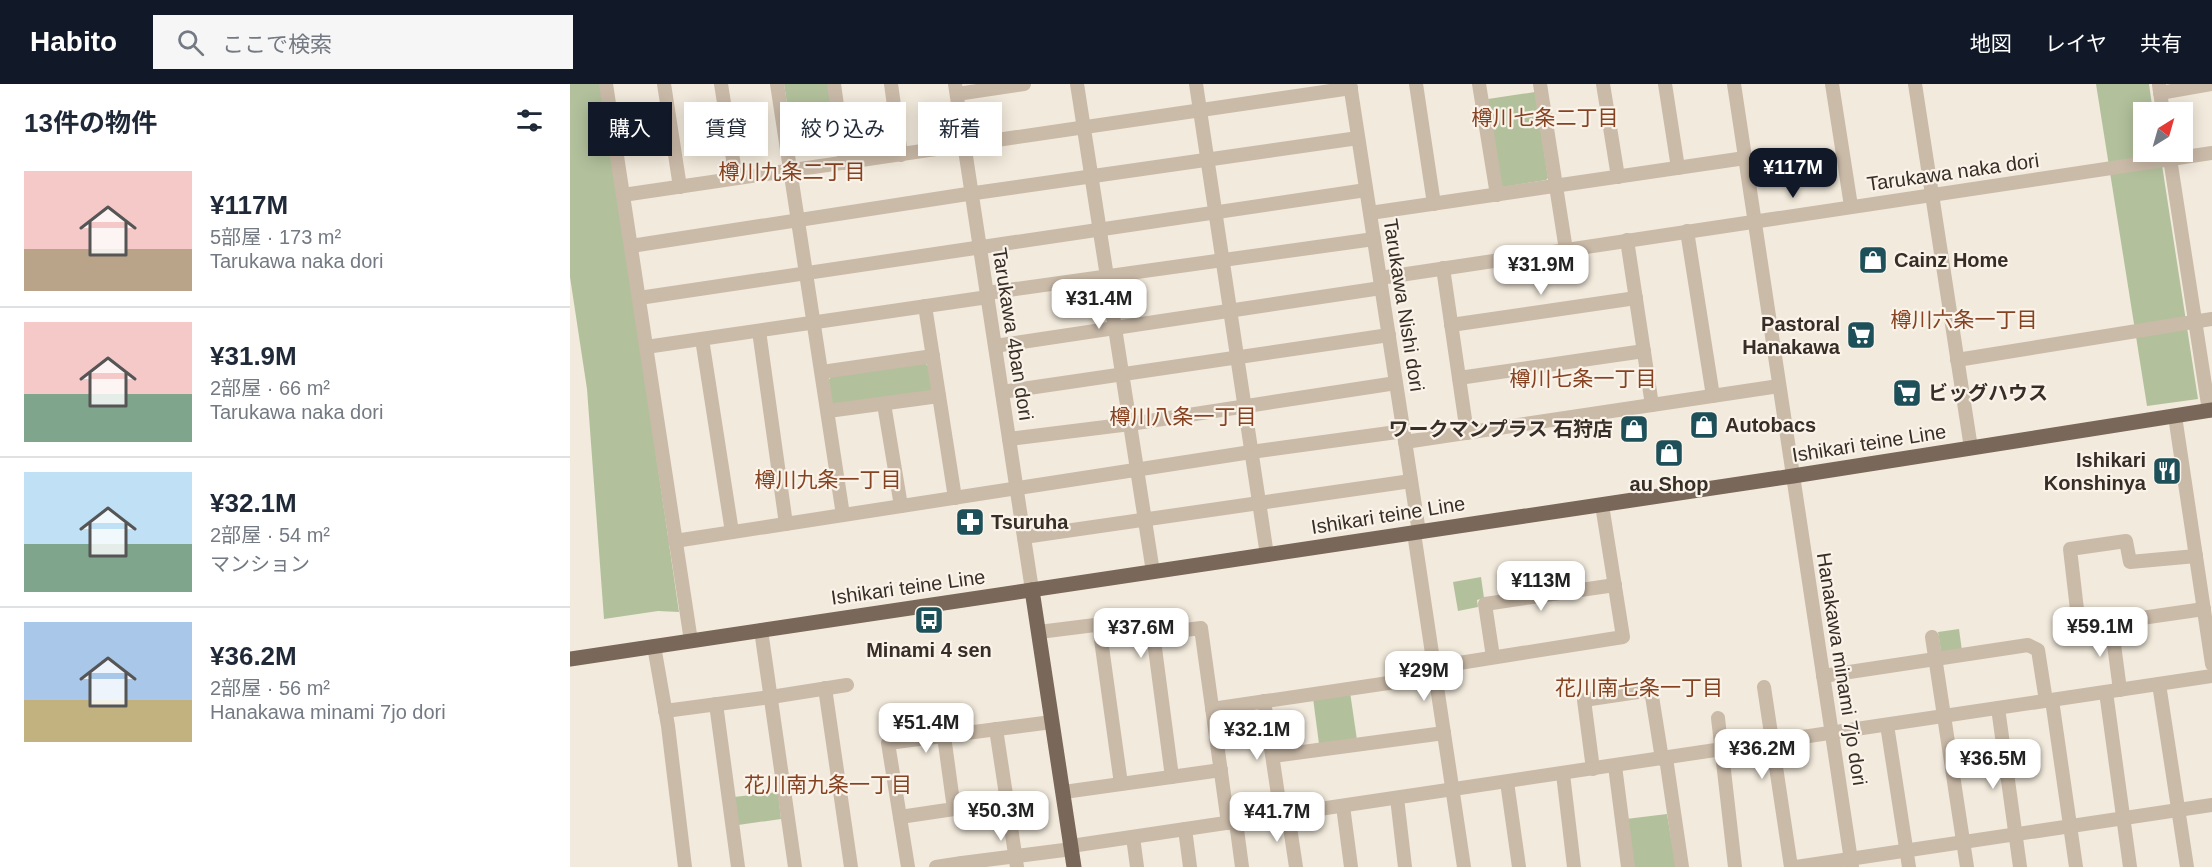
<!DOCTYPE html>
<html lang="ja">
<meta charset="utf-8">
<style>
body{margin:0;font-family:Arial,"Noto Sans JP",sans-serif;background:#f6f6f7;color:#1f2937;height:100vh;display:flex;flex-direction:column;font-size:22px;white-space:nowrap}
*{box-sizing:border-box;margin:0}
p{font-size:20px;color:#747a83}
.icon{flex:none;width:33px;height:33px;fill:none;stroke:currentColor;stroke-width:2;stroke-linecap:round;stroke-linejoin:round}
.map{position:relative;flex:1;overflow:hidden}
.panel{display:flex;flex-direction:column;background:#fff;width:570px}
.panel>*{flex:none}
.top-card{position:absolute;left:18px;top:18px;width:570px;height:54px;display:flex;gap:12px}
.needle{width:39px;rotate:37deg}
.tools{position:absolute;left:1563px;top:18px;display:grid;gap:12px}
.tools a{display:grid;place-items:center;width:60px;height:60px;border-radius:0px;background:#fff;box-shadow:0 3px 15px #0003;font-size:30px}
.price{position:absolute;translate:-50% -51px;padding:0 14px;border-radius:12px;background:#fff;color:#222;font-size:20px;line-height:39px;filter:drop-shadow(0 2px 3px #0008)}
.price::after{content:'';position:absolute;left:50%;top:36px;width:18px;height:14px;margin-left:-9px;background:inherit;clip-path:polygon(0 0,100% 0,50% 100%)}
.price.active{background:#111827;color:#fff}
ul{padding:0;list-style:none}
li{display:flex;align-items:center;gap:18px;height:150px;padding:0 24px}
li+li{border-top:2px solid #e0e1e3}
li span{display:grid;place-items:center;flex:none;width:168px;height:120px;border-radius:0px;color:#555}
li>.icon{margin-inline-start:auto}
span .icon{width:72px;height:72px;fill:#fffc;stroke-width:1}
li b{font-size:26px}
h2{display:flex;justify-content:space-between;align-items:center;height:72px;padding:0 24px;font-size:26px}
.pill{padding:0 21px;border-radius:0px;background:#fff;box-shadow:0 3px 15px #0003;font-size:21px;line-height:54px}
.pill.active{background:#111827;color:#fff}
header{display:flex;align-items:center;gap:36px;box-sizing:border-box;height:84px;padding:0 30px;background:#111827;color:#fff}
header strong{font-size:28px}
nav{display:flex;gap:33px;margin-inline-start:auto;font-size:21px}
.search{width:420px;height:54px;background:#f6f6f7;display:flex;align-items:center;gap:15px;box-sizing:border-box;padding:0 21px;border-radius:0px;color:#747a83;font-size:22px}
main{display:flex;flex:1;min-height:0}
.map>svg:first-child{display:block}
</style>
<header>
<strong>Habito</strong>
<div class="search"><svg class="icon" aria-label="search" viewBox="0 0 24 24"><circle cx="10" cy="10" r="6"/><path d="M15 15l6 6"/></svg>ここで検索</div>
<nav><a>地図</a><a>レイヤ</a><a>共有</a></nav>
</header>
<main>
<section class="panel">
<h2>13件の物件<svg class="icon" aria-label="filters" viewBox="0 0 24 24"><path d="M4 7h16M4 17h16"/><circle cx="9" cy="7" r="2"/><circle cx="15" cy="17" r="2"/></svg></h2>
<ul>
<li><span style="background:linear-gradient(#f6c9c9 65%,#b9a48a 0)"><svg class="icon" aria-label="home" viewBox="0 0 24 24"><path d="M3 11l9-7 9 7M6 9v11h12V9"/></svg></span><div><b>¥117M</b><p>5部屋 · 173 m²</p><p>Tarukawa naka dori</p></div></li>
<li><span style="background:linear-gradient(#f6c9c9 60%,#7fa58c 0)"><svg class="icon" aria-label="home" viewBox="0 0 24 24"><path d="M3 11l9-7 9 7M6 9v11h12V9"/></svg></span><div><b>¥31.9M</b><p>2部屋 · 66 m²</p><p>Tarukawa naka dori</p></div></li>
<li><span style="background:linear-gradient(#bfe0f5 60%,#7fa58c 0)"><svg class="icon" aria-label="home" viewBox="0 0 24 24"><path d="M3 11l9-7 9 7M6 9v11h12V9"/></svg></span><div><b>¥32.1M</b><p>2部屋 · 54 m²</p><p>マンション</p></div></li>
<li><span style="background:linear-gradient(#a9c7e8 65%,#c2b280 0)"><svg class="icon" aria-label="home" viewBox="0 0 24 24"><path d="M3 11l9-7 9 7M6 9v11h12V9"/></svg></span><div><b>¥36.2M</b><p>2部屋 · 56 m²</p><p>Hanakawa minami 7jo dori</p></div></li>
</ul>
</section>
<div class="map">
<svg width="1642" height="783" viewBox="0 0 1642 783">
<rect width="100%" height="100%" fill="#f2eadc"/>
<g fill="#b2c19c">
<path d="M 0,0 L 32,0 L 109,528 L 88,527 L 34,535 L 17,305 L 0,193 Z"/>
<path d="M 214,0 L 258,0 L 263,33 L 220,39 Z"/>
<path d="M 1526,0 L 1579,0 L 1583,28 L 1574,28 L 1574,68 L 1590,68 L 1628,315 L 1577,322 Z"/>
<path d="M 965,8 L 978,94 L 976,96 L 933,103 L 931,101 L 918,15 Z"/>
<path d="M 355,279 L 358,282 L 362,305 L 359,308 L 265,322 L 262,319 L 258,297 L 261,293 Z"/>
<path d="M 911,493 L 914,514 L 907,516 L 908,523 L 888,527 L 883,498 Z"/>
<path d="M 1389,545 L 1392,567 L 1371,567 L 1368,548 Z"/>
<path d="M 780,608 L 787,656 L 749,660 L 743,614 Z"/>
<path d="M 208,708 L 211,735 L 168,741 L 164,713 Z"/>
<path d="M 1097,730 L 1106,783 L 1064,783 L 1056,735 Z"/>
</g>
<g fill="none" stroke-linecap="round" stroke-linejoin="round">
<g stroke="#cabaa8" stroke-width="14">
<path d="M 36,0 L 121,557"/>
<path d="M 94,0 L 110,103"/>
<path d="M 151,0 L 166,94"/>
<path d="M 207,0 L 273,431"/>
<path d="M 264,0 L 275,79"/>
<path d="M 321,0 L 331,71"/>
<path d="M 385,0 L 462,506"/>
<path d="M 507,0 L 583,488"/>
<path d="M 626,0 L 697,471"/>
<path d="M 780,0 L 849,448"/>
<path d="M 846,0 L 864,120"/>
<path d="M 909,0 L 927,111"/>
<path d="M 970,0 L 996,166"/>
<path d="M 1033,0 L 1048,93"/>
<path d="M 1095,0 L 1108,84"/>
<path d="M 1164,0 L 1282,783"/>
<path d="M 1262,0 L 1281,122"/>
<path d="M 1345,0 L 1401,364"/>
<path d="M 1589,1 L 1593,28"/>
<path d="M 1590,9 L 1642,0"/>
<path d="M 387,10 L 454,0"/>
<path d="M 1599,68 L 1639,327"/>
<path d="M 53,111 L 781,4"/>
<path d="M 800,129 L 1175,74"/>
<path d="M 1117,147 L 1143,312"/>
<path d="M 1057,156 L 1082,321"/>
<path d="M 61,162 L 391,111 L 788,54"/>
<path d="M 873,184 L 897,349"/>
<path d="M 810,194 L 1642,69"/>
<path d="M 417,209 L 804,155"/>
<path d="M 69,214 L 796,106"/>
<path d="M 355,222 L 385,414"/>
<path d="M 881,241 L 1066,214"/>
<path d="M 189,247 L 216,440"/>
<path d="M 132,255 L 162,448"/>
<path d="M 425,262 L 811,204"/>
<path d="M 76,263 L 418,213"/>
<path d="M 1387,276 L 1642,235"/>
<path d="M 252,288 L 363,272"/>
<path d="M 889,294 L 1074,267"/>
<path d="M 432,308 L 819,251"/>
<path d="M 314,320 L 331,422"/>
<path d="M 258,327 L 369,312"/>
<path d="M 1605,332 L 1642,580"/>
<path d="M 439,355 L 560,340 L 826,299"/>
<path d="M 835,358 L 1209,302"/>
<path d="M 844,449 L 894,783"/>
<path d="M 454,453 L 841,397"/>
<path d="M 105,457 L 681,368 L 834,347"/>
<path d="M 1626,472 L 1560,478 L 1556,457 L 1500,465 L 1509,543 L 1634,525"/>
<path d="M 1541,538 L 1550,606"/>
<path d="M 529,541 L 551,700"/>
<path d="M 191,546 L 225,783"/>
<path d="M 469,548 L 581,534 L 602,693"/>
<path d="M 583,550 L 631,544 L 658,739"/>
<path d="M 1362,553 L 1397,783"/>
<path d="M 84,562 L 98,642 L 115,783"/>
<path d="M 923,573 L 915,520 L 1045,501"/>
<path d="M 864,583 L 1053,553 L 1032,421"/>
<path d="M 1253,592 L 1458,561 L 1468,566 L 1476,617"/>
<path d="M 1589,600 L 1617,783"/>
<path d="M 1194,603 L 1221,783"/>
<path d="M 255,604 L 281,783"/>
<path d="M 1536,608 L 1560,783"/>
<path d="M 1482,616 L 1506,783"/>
<path d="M 694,617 L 711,731"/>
<path d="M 146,620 L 168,783"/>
<path d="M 1428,624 L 1450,783"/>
<path d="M 642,625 L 866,592"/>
<path d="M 95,627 L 201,613 L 277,601"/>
<path d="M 1148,634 L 1165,783"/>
<path d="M 1317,641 L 1339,783"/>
<path d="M 426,645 L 447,783"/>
<path d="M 703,672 L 874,649"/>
<path d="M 1096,674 L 1112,783"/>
<path d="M 1045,682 L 1058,783"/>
<path d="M 1023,685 L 1014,616 L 1081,606 L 1092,675"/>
<path d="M 993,690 L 1004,783"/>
<path d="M 937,698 L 949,783"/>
<path d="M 494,708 L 651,686"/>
<path d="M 827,714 L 835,783"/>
<path d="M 773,722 L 781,783"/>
<path d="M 718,730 L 726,783"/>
<path d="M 330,733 L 384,725 L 374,652"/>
<path d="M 666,738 L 672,783"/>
<path d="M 615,745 L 620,783"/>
<path d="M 563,753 L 567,783"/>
<path d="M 501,762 L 1642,592"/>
<path d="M 338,783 L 318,659 L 482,638"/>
<path d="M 366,783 L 392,779"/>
<path d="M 393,783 L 392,779 L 502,765"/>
<path d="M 1226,783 L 1642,721"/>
</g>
<g stroke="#796759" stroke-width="15">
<path d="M 462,506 L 504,783"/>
<path d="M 0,575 L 1223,392 L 1642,326"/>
</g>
</g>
<defs>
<g id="shop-square" transform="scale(1.5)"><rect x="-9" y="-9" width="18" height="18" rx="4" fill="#1e5059" stroke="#faf3e9"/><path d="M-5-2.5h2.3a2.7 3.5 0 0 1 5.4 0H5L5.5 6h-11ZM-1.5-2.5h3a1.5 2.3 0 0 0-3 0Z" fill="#fff"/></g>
<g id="supermarket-square" transform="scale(1.5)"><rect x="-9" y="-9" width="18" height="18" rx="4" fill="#1e5059" stroke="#faf3e9"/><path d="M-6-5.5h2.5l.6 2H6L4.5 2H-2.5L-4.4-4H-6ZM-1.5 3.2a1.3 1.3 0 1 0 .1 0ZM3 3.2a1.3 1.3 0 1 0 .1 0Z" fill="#fff"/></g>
<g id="restaurant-square" transform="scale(1.5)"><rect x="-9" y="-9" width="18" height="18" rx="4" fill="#1e5059" stroke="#faf3e9"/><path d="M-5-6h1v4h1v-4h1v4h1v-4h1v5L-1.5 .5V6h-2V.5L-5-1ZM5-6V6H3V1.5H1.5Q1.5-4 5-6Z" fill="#fff"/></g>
<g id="pharmacy-square" transform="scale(1.5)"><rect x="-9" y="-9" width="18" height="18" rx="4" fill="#1e5059" stroke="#faf3e9"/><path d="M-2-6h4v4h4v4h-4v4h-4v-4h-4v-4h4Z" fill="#fff"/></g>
<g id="bus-square" transform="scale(1.5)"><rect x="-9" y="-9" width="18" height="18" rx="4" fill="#1e5059" stroke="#faf3e9"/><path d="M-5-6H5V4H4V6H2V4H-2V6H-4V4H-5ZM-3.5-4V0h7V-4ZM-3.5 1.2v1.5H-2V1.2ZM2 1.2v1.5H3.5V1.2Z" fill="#fff"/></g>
</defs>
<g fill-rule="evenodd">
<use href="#shop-square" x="1303" y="176"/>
<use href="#supermarket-square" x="1291" y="251"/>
<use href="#supermarket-square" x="1337" y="309"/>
<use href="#shop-square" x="1134" y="341"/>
<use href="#shop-square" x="1064" y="345"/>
<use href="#shop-square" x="1099" y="369"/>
<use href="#restaurant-square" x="1597" y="387"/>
<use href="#pharmacy-square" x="400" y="438"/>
<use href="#bus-square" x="359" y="536"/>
</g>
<g text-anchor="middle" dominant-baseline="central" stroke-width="4.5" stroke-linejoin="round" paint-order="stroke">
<g font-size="20" fill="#372e28" stroke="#faf3e9">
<text transform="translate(1383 88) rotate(-8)">Tarukawa naka dori</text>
<text transform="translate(834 221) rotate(81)">Tarukawa Nishi dori</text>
<text transform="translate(443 250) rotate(81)">Tarukawa 4ban dori</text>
<text transform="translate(1299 359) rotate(-9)">Ishikari teine Line</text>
<text transform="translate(818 431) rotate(-9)">Ishikari teine Line</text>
<text transform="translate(338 503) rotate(-8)">Ishikari teine Line</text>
<text transform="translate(1272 585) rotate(81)">Hanakawa minami 7jo dori</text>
</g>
<g font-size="20" font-weight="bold" fill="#372e28" stroke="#faf3e9" text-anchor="start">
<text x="1324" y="176">Cainz Home</text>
<text x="1270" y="240" text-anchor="end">Pastoral<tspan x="1270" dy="23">Hanakawa</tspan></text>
<text x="1358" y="309">ビッグハウス</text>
<text x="1155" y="341">Autobacs</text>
<text x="1043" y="345" text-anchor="end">ワークマンプラス 石狩店</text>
<text x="1576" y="376" text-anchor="end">Ishikari<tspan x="1576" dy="23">Konshinya</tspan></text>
<text x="1099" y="400" text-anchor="middle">au Shop</text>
<text x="421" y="438">Tsuruha</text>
<text x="359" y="566" text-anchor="middle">Minami 4 sen</text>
</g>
<g font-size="21" fill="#864221" stroke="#faf3e9">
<text x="975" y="33">樽川七条二丁目</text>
<text x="222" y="87">樽川九条二丁目</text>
<text x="1394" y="235">樽川六条一丁目</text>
<text x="1013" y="294">樽川七条一丁目</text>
<text x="613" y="332">樽川八条一丁目</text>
<text x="258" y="395">樽川九条一丁目</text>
<text x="1069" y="603">花川南七条一丁目</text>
<text x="258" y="700">花川南九条一丁目</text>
</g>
</g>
</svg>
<div class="tools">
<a><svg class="needle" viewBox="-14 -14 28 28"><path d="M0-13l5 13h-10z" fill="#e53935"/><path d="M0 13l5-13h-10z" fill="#747a83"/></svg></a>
</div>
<b class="price active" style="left:1223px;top:115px">¥117M</b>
<b class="price" style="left:971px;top:212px">¥31.9M</b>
<b class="price" style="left:529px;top:246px">¥31.4M</b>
<b class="price" style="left:971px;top:528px">¥113M</b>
<b class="price" style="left:1530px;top:574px">¥59.1M</b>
<b class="price" style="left:571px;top:575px">¥37.6M</b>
<b class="price" style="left:854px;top:618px">¥29M</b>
<b class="price" style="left:356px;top:670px">¥51.4M</b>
<b class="price" style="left:687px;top:677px">¥32.1M</b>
<b class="price" style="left:1192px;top:696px">¥36.2M</b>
<b class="price" style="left:1423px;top:706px">¥36.5M</b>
<b class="price" style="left:431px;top:758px">¥50.3M</b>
<b class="price" style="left:707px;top:759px">¥41.7M</b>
<div class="top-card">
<a class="pill active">購入</a>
<a class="pill">賃貸</a>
<a class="pill">絞り込み</a>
<a class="pill">新着</a>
</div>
</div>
</main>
